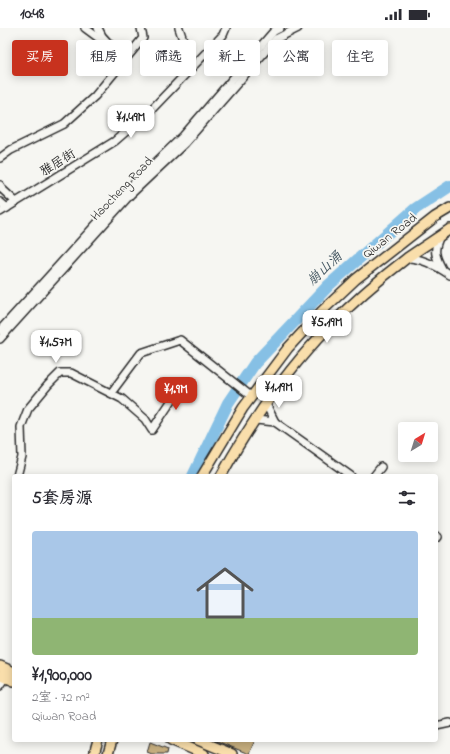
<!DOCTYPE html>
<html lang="zh">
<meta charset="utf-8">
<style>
body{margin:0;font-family:"Indie Flower","LXGW WenKai TC",sans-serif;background:#f7f7f7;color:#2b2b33;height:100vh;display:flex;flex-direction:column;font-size:15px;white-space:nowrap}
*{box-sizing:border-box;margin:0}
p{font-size:13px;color:#7c7c81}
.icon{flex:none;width:22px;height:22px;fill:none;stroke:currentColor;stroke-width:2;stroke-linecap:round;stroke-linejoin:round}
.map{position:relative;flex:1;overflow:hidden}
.panel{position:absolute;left:12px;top:446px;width:426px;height:268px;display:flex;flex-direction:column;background:#fff;border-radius:4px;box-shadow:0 2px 10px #0003}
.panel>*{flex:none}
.guide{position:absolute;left:12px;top:12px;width:426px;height:36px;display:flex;gap:8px}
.needle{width:26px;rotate:38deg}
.controls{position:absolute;left:398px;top:394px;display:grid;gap:8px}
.controls a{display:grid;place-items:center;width:40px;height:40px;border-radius:4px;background:#fff;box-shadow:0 2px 10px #0003;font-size:20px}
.price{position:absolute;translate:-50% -34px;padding:0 9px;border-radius:8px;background:#fff;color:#222;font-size:13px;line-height:26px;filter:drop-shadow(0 1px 2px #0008)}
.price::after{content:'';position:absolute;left:50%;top:24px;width:12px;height:9px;margin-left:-6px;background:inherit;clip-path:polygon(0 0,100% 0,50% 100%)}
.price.on{background:#c8321e;color:#fff}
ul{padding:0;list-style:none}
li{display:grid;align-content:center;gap:8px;height:212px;padding:0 20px}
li+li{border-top:1px solid #e1e1e2}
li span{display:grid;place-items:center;height:124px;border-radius:4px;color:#555}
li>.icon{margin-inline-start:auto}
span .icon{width:72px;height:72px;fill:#fffc;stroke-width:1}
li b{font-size:17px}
h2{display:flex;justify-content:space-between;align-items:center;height:48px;padding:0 20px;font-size:17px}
.chip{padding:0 14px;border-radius:4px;background:#fff;box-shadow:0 2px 10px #0003;font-size:14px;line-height:36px}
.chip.on{background:#c8321e;color:#fff}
.status{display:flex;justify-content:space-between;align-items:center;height:28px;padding:0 20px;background:#fff;direction:ltr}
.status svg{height:11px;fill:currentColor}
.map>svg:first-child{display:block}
</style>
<div class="status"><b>10:48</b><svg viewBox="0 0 49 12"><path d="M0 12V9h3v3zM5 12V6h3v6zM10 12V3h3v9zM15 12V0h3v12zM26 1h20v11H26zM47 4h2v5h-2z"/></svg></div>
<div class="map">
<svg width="450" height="726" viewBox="0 0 450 726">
<rect width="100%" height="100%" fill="#f6f6f2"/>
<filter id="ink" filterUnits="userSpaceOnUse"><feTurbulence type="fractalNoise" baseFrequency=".025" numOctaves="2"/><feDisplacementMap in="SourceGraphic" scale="8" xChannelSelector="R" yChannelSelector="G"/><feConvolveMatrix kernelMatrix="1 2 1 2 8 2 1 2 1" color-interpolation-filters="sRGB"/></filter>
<g filter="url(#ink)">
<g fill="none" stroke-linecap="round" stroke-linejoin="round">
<path stroke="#86c0e5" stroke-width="12" d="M 193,448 L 228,375 L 255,335 L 329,257 L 415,181 L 450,158"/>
</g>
<g fill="#c7af7f" stroke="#2b2b2b">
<path d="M 214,712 L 255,712 L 249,726 Z"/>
<path d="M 150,714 L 168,721 L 167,726 L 152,726 L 147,724 Z"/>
</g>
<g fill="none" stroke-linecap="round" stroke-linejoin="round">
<g stroke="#2b2b2b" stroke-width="10">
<g id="minor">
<path d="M 85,0 L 104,14"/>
<path d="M 98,0 L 102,8 L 124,32"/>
<path d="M 179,0 L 192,38"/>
<path d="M 0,130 L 11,122 L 64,96 L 95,68 L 143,10 L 141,0"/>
<path d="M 0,157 L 3,162 L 16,174"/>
<path d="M 0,174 L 7,180"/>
<path d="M 0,184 L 115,113 L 152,81 L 223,7 L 226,0"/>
<path d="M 440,208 C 433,222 435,228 442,241"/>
<path d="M 407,230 C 423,230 437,238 450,247"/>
<path d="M 0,302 L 130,159 L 183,108 L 274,3 L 280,0"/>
<path d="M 0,311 L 131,166 L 185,115 L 276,11 L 298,0"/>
<path d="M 111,365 L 141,325 L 180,312 L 252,369"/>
<path d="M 266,376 L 275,394"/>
<path d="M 256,392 L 275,394 L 351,448"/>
<path d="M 17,448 L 22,429 L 21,399 L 28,381 L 48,357 L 60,345 L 71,345 L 122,371 L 145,391 L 152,402 L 184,354"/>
<path d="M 374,448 L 381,439"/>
<path d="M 436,508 L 438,509"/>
<path d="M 0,658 L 9,645"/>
<path d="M 436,698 L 450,695"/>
</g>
</g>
<g stroke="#2b2b2b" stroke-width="12">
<g id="major">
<path d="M 202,448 L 243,380 L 288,320 L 322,283 L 356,251 L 435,189 L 450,180"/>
<path d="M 221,448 C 250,396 288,340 330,298 C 353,274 381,250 407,230 C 421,220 436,211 450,201"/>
<path d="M 0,638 L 14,644"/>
<path d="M 0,647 L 14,653"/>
<path d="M 171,712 L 204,726"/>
<path d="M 198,712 L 232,726"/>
<path d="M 94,726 L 98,712"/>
<path d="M 108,726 L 112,712"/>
</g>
</g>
<use href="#minor" stroke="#f6f6f2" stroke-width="7"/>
<use href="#major" stroke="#f9deab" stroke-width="9"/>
</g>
</g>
<g text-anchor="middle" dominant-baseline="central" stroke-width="3.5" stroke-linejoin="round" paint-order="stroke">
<g font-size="13" fill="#2b2b2b" stroke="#f6f6f2">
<text transform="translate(58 135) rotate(-32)">雅居街</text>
<text transform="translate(122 161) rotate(-46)">Haocheng Road</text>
<text transform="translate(390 208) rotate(-38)">Qiwan Road</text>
</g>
<g font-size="14" font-style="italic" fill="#465863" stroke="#f6f6f2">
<text transform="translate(325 241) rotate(-43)">崩山涌</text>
</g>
</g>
</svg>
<div class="controls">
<a><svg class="needle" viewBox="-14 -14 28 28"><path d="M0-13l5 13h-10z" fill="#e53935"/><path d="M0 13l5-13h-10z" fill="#7c7c81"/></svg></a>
</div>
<b class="price" style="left:131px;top:111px">¥1.49M</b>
<b class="price" style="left:327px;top:316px">¥5.19M</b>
<b class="price" style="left:56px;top:336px">¥1.57M</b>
<b class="price" style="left:279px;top:381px">¥1.19M</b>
<b class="price on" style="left:176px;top:383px">¥1.9M</b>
<div class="guide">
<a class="chip on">买房</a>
<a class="chip">租房</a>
<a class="chip">筛选</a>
<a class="chip">新上</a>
<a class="chip">公寓</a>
<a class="chip">住宅</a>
</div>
<section class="panel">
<h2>5套房源<svg class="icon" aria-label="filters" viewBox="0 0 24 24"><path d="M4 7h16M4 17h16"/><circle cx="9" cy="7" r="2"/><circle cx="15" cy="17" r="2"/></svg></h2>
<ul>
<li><span style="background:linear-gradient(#a9c7e8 70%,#8fb573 0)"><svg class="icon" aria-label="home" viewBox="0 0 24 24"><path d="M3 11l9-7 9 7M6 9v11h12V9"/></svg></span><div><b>¥1,900,000</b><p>2室 · 72 m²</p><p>Qiwan Road</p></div></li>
</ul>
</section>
</div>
